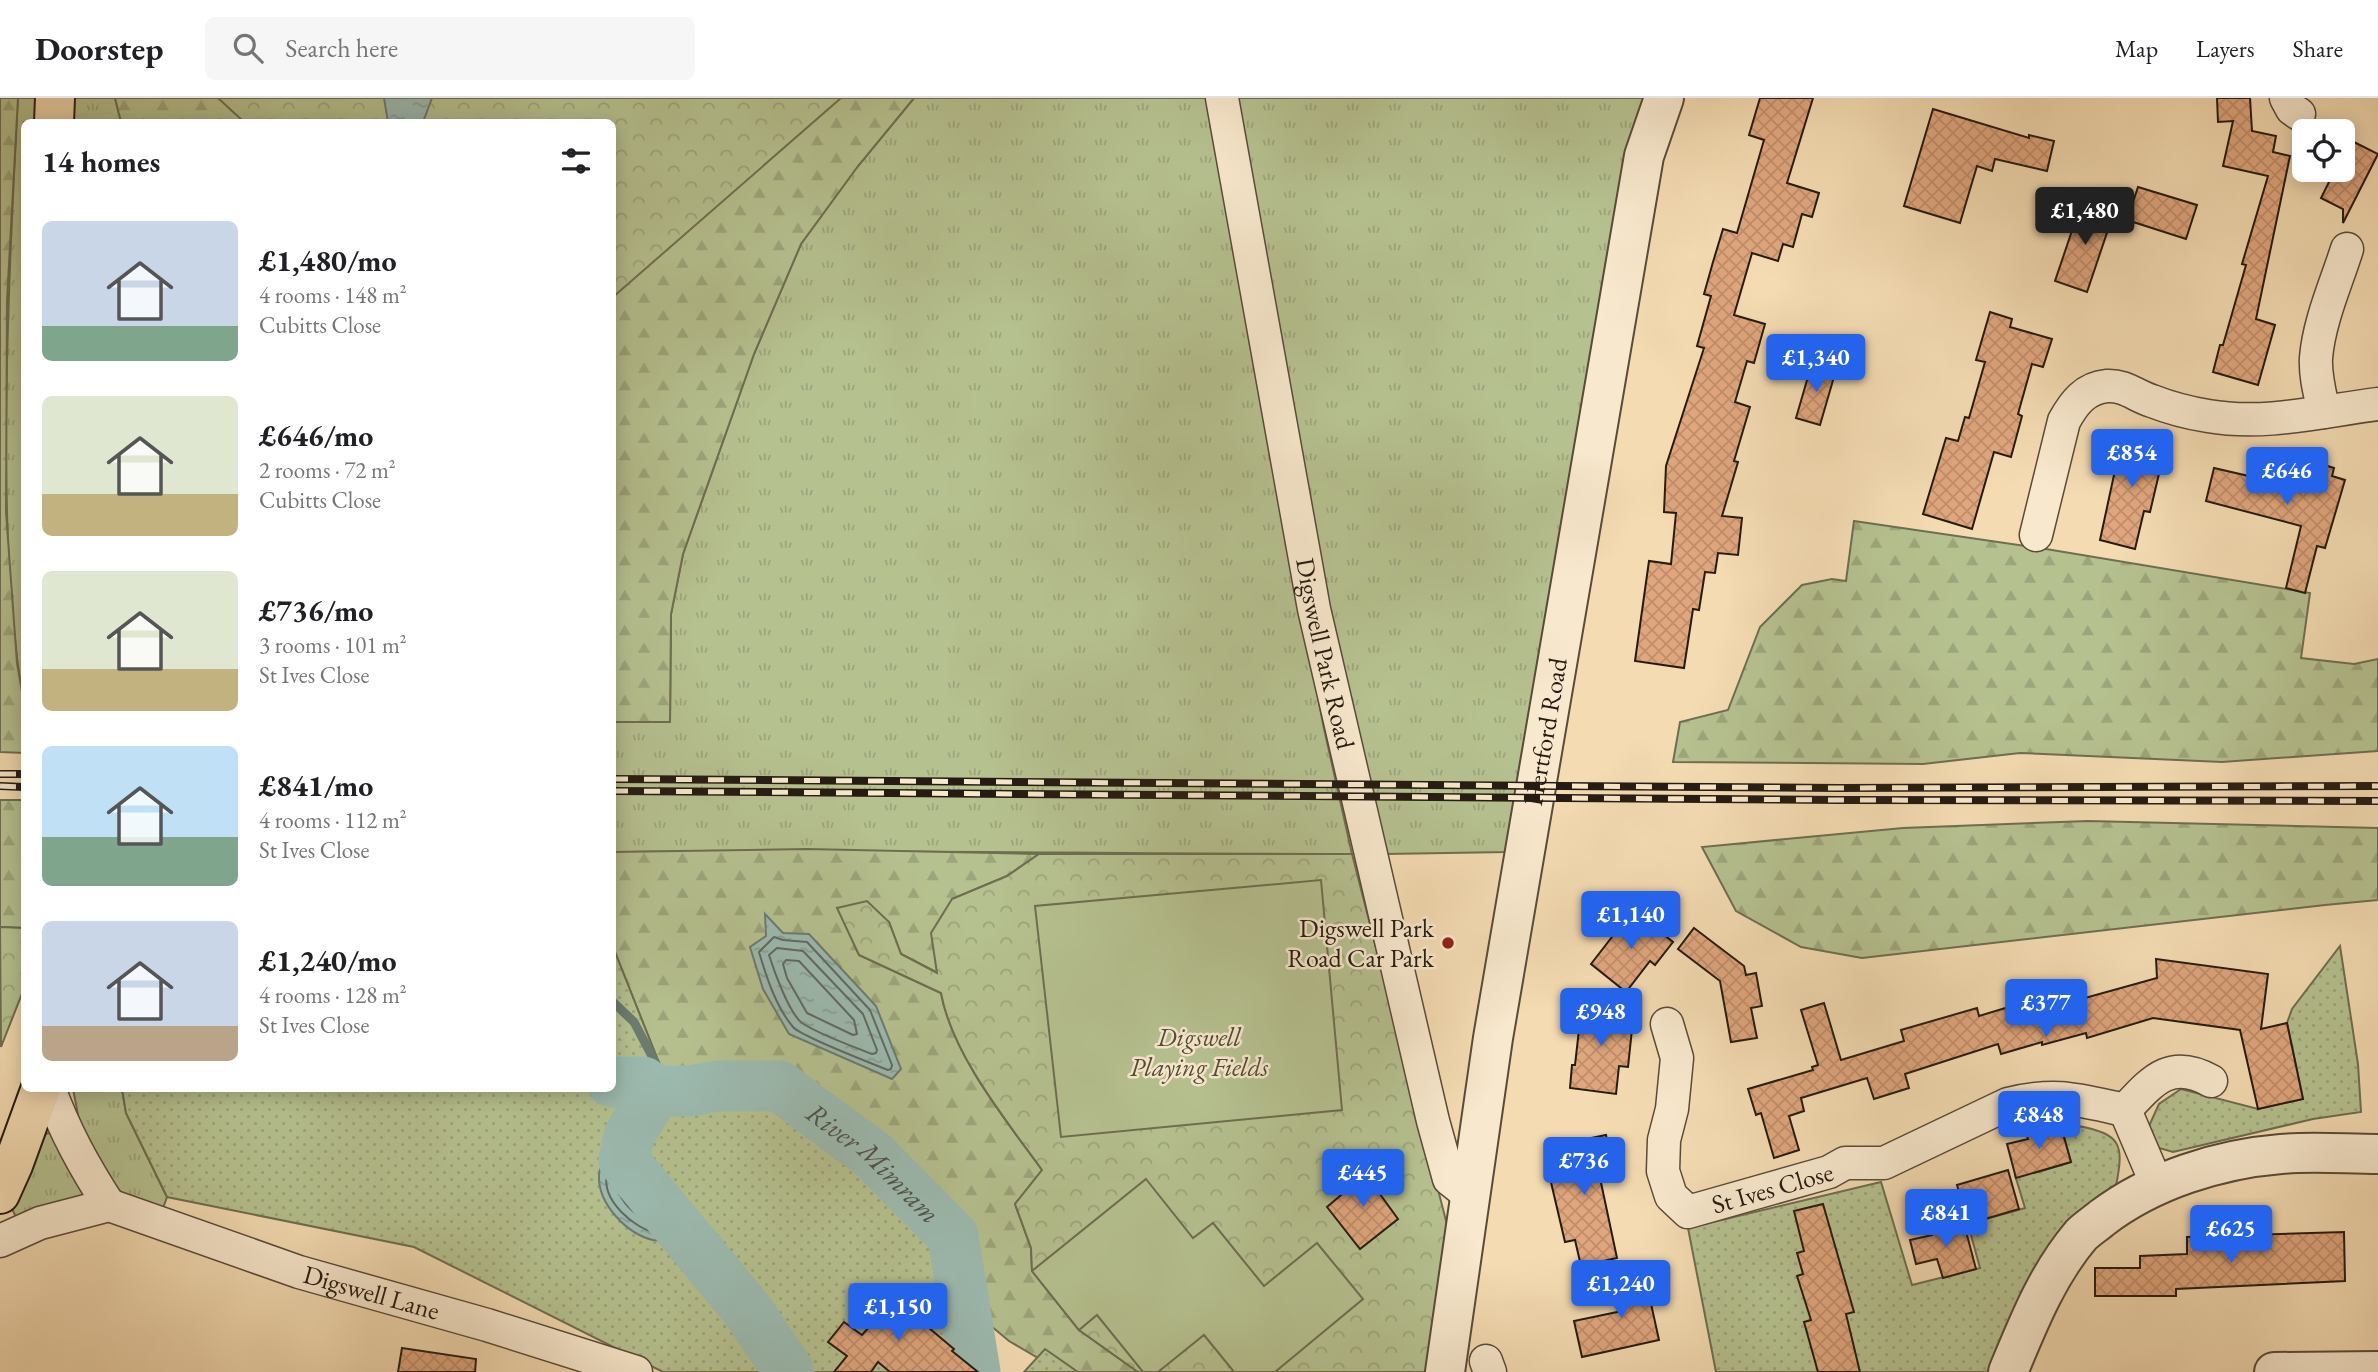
<!DOCTYPE html>
<meta charset="utf-8">
<style>
body{margin:0;font-family:"EB Garamond",serif;background:#f6f6f6;color:#202124;height:100vh;display:flex;flex-direction:column;font-size:26px;white-space:nowrap}
*{box-sizing:border-box;margin:0}
p{font-size:23px;color:#757577}
.icon{flex:none;width:38px;height:38px;fill:none;stroke:currentColor;stroke-width:2;stroke-linecap:round;stroke-linejoin:round}
.map{position:relative;flex:1;overflow:hidden}
.side{position:absolute;left:21px;top:21px;width:595px;height:973px;display:flex;flex-direction:column;background:#fff;border-radius:10px;box-shadow:0 4px 18px #0003}
.side>*{flex:none}
.controls{position:absolute;left:2292px;top:21px;display:grid;gap:14px}
.controls a{display:grid;place-items:center;width:63px;height:63px;border-radius:10px;background:#fff;box-shadow:0 4px 18px #0003;font-size:35px}
.price{position:absolute;translate:-50% -60px;padding:0 16px;border-radius:7px;background:#2563eb;color:#fff;font-size:23px;line-height:46px;filter:drop-shadow(0 2px 4px #0008)}
.price::after{content:'';position:absolute;left:50%;top:42px;width:21px;height:16px;margin-left:-10px;background:inherit;clip-path:polygon(0 0,100% 0,50% 100%)}
.price.on{background:#222;color:#fff}
ul{padding:0;list-style:none}
li{display:flex;align-items:center;gap:21px;height:175px;padding:0 21px}
li span{display:grid;place-items:center;flex:none;width:196px;height:140px;border-radius:10px;color:#555}
li>.icon{margin-inline-start:auto}
span .icon{width:84px;height:84px;fill:#fffc;stroke-width:1}
li b{font-size:30px}
h2{display:flex;justify-content:space-between;align-items:center;height:84px;padding:0 21px;font-size:30px}
header{display:flex;align-items:center;gap:42px;box-sizing:border-box;height:98px;padding:0 35px;background:#fff;border-bottom:2px solid #e0e0e0}
header strong{font-size:33px}
nav{display:flex;gap:38px;margin-inline-start:auto;font-size:24px}
.search{width:490px;height:63px;background:#f6f6f6;display:flex;align-items:center;gap:18px;box-sizing:border-box;padding:0 24px;border-radius:10px;color:#757577;font-size:26px}
.map>svg:first-child{display:block}
</style>
<header>
<strong>Doorstep</strong>
<div class="search"><svg class="icon" aria-label="search" viewBox="0 0 24 24"><circle cx="10" cy="10" r="6"/><path d="M15 15l6 6"/></svg>Search here</div>
<nav><a>Map</a><a>Layers</a><a>Share</a></nav>
</header>
<div class="map">
<svg width="2378" height="1274" viewBox="0 0 2378 1274">
<defs>
<pattern id="grass-tufts" width="24" height="20" patternUnits="userSpaceOnUse" patternTransform="scale(1.75)"><rect width="24" height="20" fill="#b6c190"/><path d="M3 7l-1-3M5 7V3M7 7l1-3M15 17l-1-3M17 17v-4M19 17l1-3" fill="none" stroke="#9ca57b"/></pattern>
<pattern id="forest-firs" width="22" height="20" patternUnits="userSpaceOnUse" patternTransform="scale(1.75)"><rect width="22" height="20" fill="#b6c190"/><path d="M5 1l3.5 6h-7zM16 11l3.5 6h-7z" fill="#9ca57b"/></pattern>
<pattern id="park-crowns" width="20" height="18" patternUnits="userSpaceOnUse" patternTransform="scale(1.75)"><rect width="20" height="18" fill="#b6c190"/><path d="M2 6a3 3 0 1 1 6 0M12 15a3 3 0 1 1 6 0" fill="none" stroke="#9ca57b"/></pattern>
<pattern id="garden-dots" width="8" height="8" patternUnits="userSpaceOnUse" patternTransform="scale(1.75)"><rect width="8" height="8" fill="#b6c190"/><path d="M2 2h.1M6 6h.1" fill="none" stroke="#9ca57b" stroke-width="1.8" stroke-linecap="round"/></pattern>
<pattern id="water-ripples" width="26" height="14" patternUnits="userSpaceOnUse" patternTransform="scale(1.75)"><rect width="26" height="14" fill="#9cbbb1"/><path d="M2 4q2-2 4 0t4 0M15 11q2-2 4 0t4 0" fill="none" stroke="#86a097"/></pattern>
<pattern id="building-cross-hatch" width="8" height="8" patternUnits="userSpaceOnUse" patternTransform="scale(1.75)"><rect width="8" height="8" fill="#e0a67d"/><path d="M0 0l8 8M0 8l8-8" fill="none" stroke="#c08e6b"/></pattern>
</defs>
<rect width="100%" height="100%" fill="#f4dbb2"/>
<filter id="stains"><feTurbulence type="fractalNoise" baseFrequency=".00286" numOctaves="4"/><feColorMatrix values="0 0 0 0 .2 0 0 0 0 .09 0 0 0 0 .02 0 0 0 .5 -.17"/></filter>
<radialGradient id="worn" r=".72"><stop offset=".6" stop-color="#630" stop-opacity="0"/><stop offset="1" stop-color="#630" stop-opacity=".3"/></radialGradient>
<g fill="url(#grass-tufts)" stroke="#6e6e51" stroke-width="2">
<path d="M 18,0 L 41,0 L 39,24 L 24,24 L 24,607 C 8,514 6,419 6,325 C 7,217 12,109 18,0 Z"/>
<path d="M 64,0 L 115,0 L 121,24 L 62,24 Z"/>
<path d="M 914,0 L 1207,0 L 1323,626 L 1352,756 C 1106,756 859,751 613,754 L 612,624 L 670,624 L 671,516 L 683,456 L 754,256 L 801,146 L 858,68 Z"/>
<path d="M 1236,0 L 1646,0 L 1507,754 L 1386,756 L 1327,510 Z"/>
<path d="M 73,991 L 122,991 L 126,1015 L 167,1099 L 162,1113 L 126,1099 L 114,1087 L 81,1032 Z"/>
<path d="M 48,1035 L 53,1037 L 65,1064 L 85,1092 L 81,1102 L 16,1119 L 12,1111 L 44,1037 Z"/>
</g>
<g fill="url(#forest-firs)" stroke="#6e6e51" stroke-width="2">
<path d="M 0,0 L 18,0 L 7,203 L 6,414 L 17,565 L 24,605 L 24,655 L 0,654 Z"/>
<path d="M 115,0 L 914,0 L 858,68 L 801,146 L 754,256 L 683,456 L 671,516 L 670,624 L 613,624 L 612,24 L 121,24 Z"/>
<path d="M 1854,423 L 2046,451 L 2310,495 L 2301,560 L 2354,566 L 2378,561 L 2378,653 L 2222,664 L 2020,655 L 1923,666 L 1673,664 L 1680,624 L 1728,612 L 1760,529 L 1802,487 L 1832,481 L 1846,483 Z"/>
<path d="M 0,702 L 24,702 L 24,830 L 0,829 Z"/>
<path d="M 2088,723 L 2378,730 L 2378,802 L 2325,807 L 1862,860 L 1801,849 L 1736,813 L 1702,749 L 1903,730 Z"/>
<path d="M 807,751 L 1039,756 L 1007,778 L 952,801 L 938,875 L 901,856 L 889,824 L 838,810 L 859,857 L 941,895 C 952,956 1006,1022 1042,1072 L 1015,1106 L 1031,1150 L 1032,1173 L 1079,1232 L 1138,1274 L 1062,1274 L 1009,1243 L 894,1147 L 661,970 L 613,849 L 613,754 Z"/>
</g>
<g fill="url(#park-crowns)" stroke="#6e6e51" stroke-width="2">
<path d="M 218,0 L 841,0 L 613,199 L 612,24 L 244,24 Z"/>
<path d="M 1039,756 L 1352,756 L 1453,1150 L 1430,1274 L 1138,1274 L 1079,1232 L 1032,1173 L 1031,1150 L 1015,1106 L 1042,1072 C 1006,1022 952,956 941,895 L 859,857 L 837,810 L 867,803 L 889,824 L 901,856 L 937,875 L 931,835 L 952,801 L 1007,778 Z"/>
<path d="M 0,829 L 24,830 L 23,893 L 1,949 Z"/>
</g>
<g fill="url(#garden-dots)" stroke="#6e6e51" stroke-width="2">
<path d="M 2340,848 L 2358,966 L 2361,1014 L 2313,1021 L 2173,1054 L 2159,1050 L 2149,1028 L 2159,1006 L 2181,991 L 2258,1011 L 2303,1001 L 2287,925 L 2292,911 Z"/>
<path d="M 613,849 L 661,970 L 778,994 L 870,1063 L 949,1140 L 970,1274 L 663,1274 L 414,1149 L 167,1099 L 126,1015 L 122,991 L 612,990 Z"/>
<path d="M 2078,1028 C 2122,1036 2124,1047 2116,1088 L 1990,1274 L 1716,1274 L 1688,1130 L 1881,1084 L 1912,1187 L 1980,1170 L 1968,1126 L 2025,1110 L 2015,1077 L 2038,1074 L 2071,1064 L 2063,1035 Z"/>
<path d="M 1045,1251 L 1078,1274 L 1024,1274 Z"/>
</g>
<g fill="#b6c190" stroke="#6e6e51" stroke-width="2">
<path d="M 1321,782 L 1342,1012 L 1061,1039 L 1035,808 Z"/>
<path d="M 1146,1081 L 1193,1140 L 1213,1125 L 1264,1188 L 1317,1145 L 1363,1201 L 1275,1274 L 1234,1274 L 1204,1237 L 1158,1274 L 1143,1274 L 1097,1217 L 1079,1232 L 1032,1173 Z"/>
</g>
<g fill="url(#water-ripples)" stroke="#6c7b71" stroke-width="2">
<path d="M 384,0 L 432,0 L 423,24 L 388,24 Z"/>
<path d="M 765,816 L 783,835 L 809,836 L 876,908 L 901,971 L 892,981 L 789,936 L 763,891 L 750,849 L 766,838 Z"/>
<path d="M 616,1038 L 629,1038 L 630,1053 L 700,1136 L 692,1143 C 680,1142 665,1144 653,1142 C 627,1136 598,1106 599,1078 C 599,1066 611,1049 616,1038 Z"/>
</g>
<g fill="none" stroke-linecap="round" stroke-linejoin="round">
<g stroke="#606b62" stroke-width="2">
<path d="M 774,839 L 783,842 L 807,844 L 870,912 L 892,967 L 891,971 L 888,972 C 871,965 802,939 793,929 C 776,909 766,878 759,854 Z"/>
<path d="M 777,850 L 803,853 L 863,916 L 877,952 L 876,955 L 872,956 C 850,947 822,938 802,925 C 789,915 774,873 769,857 Z"/>
<path d="M 786,862 L 799,863 L 854,922 L 857,936 L 853,937 L 807,915 L 787,880 L 783,866 Z"/>
<path d="M 619,1052 L 622,1053 L 685,1129 L 684,1135 C 676,1135 665,1136 657,1135 C 634,1131 601,1102 607,1076 C 608,1069 614,1058 619,1052 Z"/>
<path d="M 622,1069 L 665,1120 L 665,1125 C 640,1128 607,1096 619,1071 Z"/>
</g>
<path stroke="#6c7b71" stroke-width="9" d="M 612,903 L 634,924 L 663,979 L 656,993"/>
<g stroke="#9cbbb1" stroke-width="51">
<path id="s1" d="M 612,984 L 643,984 L 656,993 L 691,993 L 717,988 L 779,988 L 873,1057 L 953,1138 L 975,1274"/>
<path d="M 656,993 L 629,1038 L 624,1063 L 748,1213 L 789,1274"/>
</g>
</g>
<g fill="url(#building-cross-hatch)" stroke="#251b12" stroke-width="2">
<path d="M 1760,0 L 1813,0 L 1787,85 L 1819,95 L 1812,119 L 1802,116 L 1793,149 L 1783,146 L 1778,163 L 1752,155 L 1734,217 L 1765,226 L 1754,265 L 1747,263 L 1735,304 L 1750,309 L 1734,363 L 1738,364 L 1722,418 L 1742,420 L 1738,457 L 1718,455 L 1715,475 L 1705,474 L 1699,512 L 1693,511 L 1684,570 L 1635,563 L 1649,463 L 1671,466 L 1676,415 L 1664,414 L 1666,368 L 1704,250 L 1697,248 L 1711,198 L 1704,196 L 1713,164 L 1723,131 L 1737,135 L 1764,42 L 1749,37 Z"/>
<path d="M 2217,0 L 2250,0 L 2252,33 L 2276,38 L 2273,54 L 2290,58 L 2256,221 L 2275,227 L 2258,287 L 2213,274 L 2220,247 L 2223,247 L 2246,167 L 2242,166 L 2268,78 L 2223,68 L 2233,23 L 2218,24 Z"/>
<path d="M 1933,11 L 2029,40 L 2029,37 L 2054,43 L 2047,73 L 1995,61 L 1992,73 L 1977,68 L 1960,125 L 1904,108 Z"/>
<path d="M 2350,42 L 2378,56 L 2343,125 L 2343,111 L 2321,100 L 2335,72 L 2343,72 L 2343,55 Z"/>
<path d="M 2138,89 L 2197,107 L 2186,141 L 2127,122 Z"/>
<path d="M 2082,103 L 2114,114 L 2087,194 L 2055,183 Z"/>
<path d="M 1990,214 L 2012,221 L 2010,229 L 2052,241 L 2043,269 L 2032,266 L 2018,316 L 2022,318 L 2011,359 L 1994,354 L 1972,431 L 1923,416 L 1946,340 L 1958,343 L 1965,319 L 1969,320 L 1985,264 L 1976,262 Z"/>
<path d="M 1812,265 L 1836,272 L 1820,327 L 1796,320 Z"/>
<path d="M 2120,335 L 2166,346 L 2150,414 L 2144,413 L 2135,451 L 2100,442 L 2117,363 L 2113,363 Z"/>
<path d="M 2305,361 L 2334,370 L 2332,378 L 2345,382 L 2325,450 L 2317,448 L 2305,495 L 2286,490 L 2301,428 L 2206,403 L 2214,370 L 2253,379 L 2255,373 L 2298,384 Z"/>
<path d="M 1633,812 L 1673,844 L 1655,867 L 1650,863 L 1626,894 L 1591,866 Z"/>
<path d="M 1694,830 L 1744,868 L 1746,877 L 1756,875 L 1762,908 L 1751,910 L 1757,940 L 1731,944 L 1720,883 L 1678,851 Z"/>
<path d="M 2156,861 L 2268,876 L 2261,931 L 2287,925 L 2303,1001 L 2258,1011 L 2240,932 L 2153,920 L 2087,940 L 2086,935 L 2042,947 L 2042,944 L 2001,956 L 1998,946 L 1905,976 L 1909,990 L 1874,1001 L 1867,980 L 1801,1000 L 1804,1013 L 1789,1018 L 1799,1052 L 1774,1060 L 1761,1015 L 1756,1017 L 1748,991 L 1813,972 L 1812,969 L 1818,967 L 1801,912 L 1824,905 L 1841,962 L 1904,943 L 1901,932 L 1977,910 L 1979,918 L 2022,905 L 2024,911 L 2066,900 L 2067,905 L 2157,880 Z"/>
<path d="M 1582,905 L 1623,910 L 1633,922 L 1628,969 L 1619,968 L 1616,996 L 1570,990 L 1572,967 L 1575,967 Z"/>
<path d="M 2060,1025 L 2071,1064 L 2016,1080 L 2007,1046 L 2028,1041 L 2026,1035 Z"/>
<path d="M 1606,1037 L 1614,1077 L 1600,1080 L 1617,1160 L 1581,1168 L 1575,1142 L 1565,1144 L 1546,1063 L 1560,1060 L 1557,1047 Z"/>
<path d="M 1366,1068 L 1382,1088 L 1377,1092 L 1398,1121 L 1360,1151 L 1327,1109 L 1347,1092 L 1343,1085 Z"/>
<path d="M 2008,1072 L 2019,1111 L 1968,1126 L 1957,1087 Z"/>
<path d="M 1823,1106 L 1854,1214 L 1846,1216 L 1860,1274 L 1818,1274 L 1804,1224 L 1811,1222 L 1797,1178 L 1803,1176 L 1797,1155 L 1804,1153 L 1794,1113 Z"/>
<path d="M 1963,1122 L 1976,1171 L 1943,1180 L 1937,1161 L 1916,1166 L 1910,1142 L 1932,1137 L 1930,1130 Z"/>
<path d="M 2344,1134 L 2345,1183 L 2176,1191 L 2176,1198 L 2095,1198 L 2095,1170 L 2140,1170 L 2140,1158 L 2187,1156 L 2187,1139 Z"/>
<path d="M 1644,1174 L 1659,1242 L 1582,1259 L 1574,1223 L 1622,1213 L 1614,1180 Z"/>
<path d="M 904,1190 L 937,1222 L 929,1230 L 954,1251 L 952,1253 L 978,1274 L 890,1274 L 878,1264 L 871,1274 L 834,1274 L 847,1258 L 828,1244 L 844,1224 L 862,1237 Z"/>
<path d="M 402,1250 L 476,1261 L 475,1274 L 398,1274 Z"/>
</g>
<g fill="none" stroke-linecap="round" stroke-linejoin="round">
<g stroke="#594b3a" stroke-width="35">
<g id="minor">
<path id="s2" d="M 1222,0 L 1314,511 L 1433,1023 L 1449,1081 L 1469,1097"/>
<path d="M 2286,0 L 2292,11 L 2299,16"/>
<path d="M 2324,314 C 2320,296 2315,278 2316,260 C 2319,223 2336,186 2347,151"/>
<path d="M 2036,437 L 2064,323 C 2074,305 2085,290 2107,288 C 2125,287 2136,298 2152,303 C 2170,310 2189,315 2208,318 C 2266,328 2321,313 2378,306"/>
<path id="s3" d="M 1667,926 L 1677,960 L 1672,1011 L 1664,1042 L 1663,1073 L 1671,1098 L 1688,1114 L 1829,1074 L 1845,1065 L 1884,1065 L 2008,1006 C 2057,994 2078,1002 2125,1012 C 2152,983 2170,960 2211,983"/>
<path d="M 49,990 C 65,1034 84,1068 109,1107"/>
<path d="M 2125,1012 L 2157,1087"/>
<path id="s4" d="M 0,1143 L 40,1125 L 109,1107 L 299,1174 L 487,1227 L 636,1274"/>
<path d="M 1486,1263 L 1490,1274"/>
</g>
</g>
<g stroke="#594b3a" stroke-width="42">
<g id="tertiary">
<path id="s5" d="M 1445,1274 L 1493,940 L 1644,58 L 1664,0"/>
<path d="M 2008,1274 C 2028,1226 2047,1177 2081,1137 C 2087,1131 2095,1126 2102,1120 C 2152,1082 2219,1061 2281,1056 C 2313,1053 2346,1056 2378,1056"/>
<path d="M 2274,1274 L 2378,1273"/>
</g>
</g>
<g stroke="#251b12" stroke-width="42">
<g id="primary">
<path d="M 54,24 L 55,0"/>
<path d="M 0,1096 L 13,1067 L 41,990"/>
</g>
</g>
<use href="#minor" stroke="#f8e8cd" stroke-width="32"/>
<use href="#tertiary" stroke="#f8e8cd" stroke-width="38"/>
<use href="#primary" stroke="#f4dbb2" stroke-width="38"/>
<g stroke="#251b12" stroke-width="8">
<g id="rail">
<path d="M 0,676 L 24,676"/>
<path d="M 612,681 L 1839,690 L 2378,688"/>
<path d="M 0,688 L 24,689"/>
<path d="M 612,693 L 1839,702 L 2378,703"/>
</g>
</g>
<use href="#rail" stroke="#f8e8cd" stroke-width="5" stroke-dasharray="16" stroke-linecap="butt"/>
</g>
<circle fill="#8f2418" stroke="#f8e8cd" stroke-width="2.5" cx="1448" cy="845" r="7"/>
<g text-anchor="middle" dominant-baseline="central" stroke-width="5" stroke-linejoin="round" paint-order="stroke">
<g font-size="26" fill="#251b12" stroke="#f8e8cd">
<text stroke="none"><textPath href="#s2" startOffset="565">Digswell Park Road</textPath></text>
<text stroke="none"><textPath href="#s5" startOffset="648">Hertford Road</textPath></text>
<text stroke="none"><textPath href="#s3" startOffset="287">St Ives Close</textPath></text>
<text stroke="none"><textPath href="#s4" startOffset="392">Digswell Lane</textPath></text>
</g>
<g font-size="26" fill="#251b12" stroke="#f8e8cd" text-anchor="end">
<text x="1434" y="830">Digswell Park<tspan x="1434" dy="30">Road Car Park</tspan></text>
</g>
<g font-size="26" font-style="italic" fill="#504d38" stroke="#f8e8cd">
<text x="1199" y="939">Digswell<tspan x="1199" dy="30">Playing Fields</tspan></text>
</g>
<g font-size="28" font-style="italic" fill="#4f534a" stroke="#f8e8cd">
<text stroke="none"><textPath href="#s1" startOffset="292">River Mimram</textPath></text>
</g>
</g>
<rect width="100%" height="100%" filter="url(#stains)"/>
<rect width="100%" height="100%" fill="url(#worn)"/>
</svg>
<div class="controls">
<a><svg class="icon" aria-label="locate" viewBox="0 0 24 24"><circle cx="12" cy="12" r="6"/><path d="M12 2v4M12 18v4M2 12h4M18 12h4"/></svg></a>
</div>
<b class="price on" style="left:2085px;top:149px">£1,480</b>
<b class="price" style="left:1816px;top:296px">£1,340</b>
<b class="price" style="left:2132px;top:391px">£854</b>
<b class="price" style="left:2287px;top:409px">£646</b>
<b class="price" style="left:1631px;top:853px">£1,140</b>
<b class="price" style="left:2046px;top:941px">£377</b>
<b class="price" style="left:1601px;top:950px">£948</b>
<b class="price" style="left:2039px;top:1053px">£848</b>
<b class="price" style="left:1584px;top:1099px">£736</b>
<b class="price" style="left:1363px;top:1111px">£445</b>
<b class="price" style="left:1946px;top:1151px">£841</b>
<b class="price" style="left:2231px;top:1167px">£625</b>
<b class="price" style="left:1621px;top:1222px">£1,240</b>
<b class="price" style="left:898px;top:1245px">£1,150</b>
<section class="side">
<h2>14 homes<svg class="icon" aria-label="filters" viewBox="0 0 24 24"><path d="M4 7h16M4 17h16"/><circle cx="9" cy="7" r="2"/><circle cx="15" cy="17" r="2"/></svg></h2>
<ul>
<li><span style="background:linear-gradient(#c9d6e8 75%,#7fa58c 0)"><svg class="icon" aria-label="home" viewBox="0 0 24 24"><path d="M3 11l9-7 9 7M6 9v11h12V9"/></svg></span><div><b>£1,480/mo</b><p>4 rooms · 148 m²</p><p>Cubitts Close</p></div></li>
<li><span style="background:linear-gradient(#dfe7d0 70%,#c2b280 0)"><svg class="icon" aria-label="home" viewBox="0 0 24 24"><path d="M3 11l9-7 9 7M6 9v11h12V9"/></svg></span><div><b>£646/mo</b><p>2 rooms · 72 m²</p><p>Cubitts Close</p></div></li>
<li><span style="background:linear-gradient(#dfe7d0 70%,#c2b280 0)"><svg class="icon" aria-label="home" viewBox="0 0 24 24"><path d="M3 11l9-7 9 7M6 9v11h12V9"/></svg></span><div><b>£736/mo</b><p>3 rooms · 101 m²</p><p>St Ives Close</p></div></li>
<li><span style="background:linear-gradient(#bfe0f5 65%,#7fa58c 0)"><svg class="icon" aria-label="home" viewBox="0 0 24 24"><path d="M3 11l9-7 9 7M6 9v11h12V9"/></svg></span><div><b>£841/mo</b><p>4 rooms · 112 m²</p><p>St Ives Close</p></div></li>
<li><span style="background:linear-gradient(#c9d6e8 75%,#b9a48a 0)"><svg class="icon" aria-label="home" viewBox="0 0 24 24"><path d="M3 11l9-7 9 7M6 9v11h12V9"/></svg></span><div><b>£1,240/mo</b><p>4 rooms · 128 m²</p><p>St Ives Close</p></div></li>
</ul>
</section>
</div>
